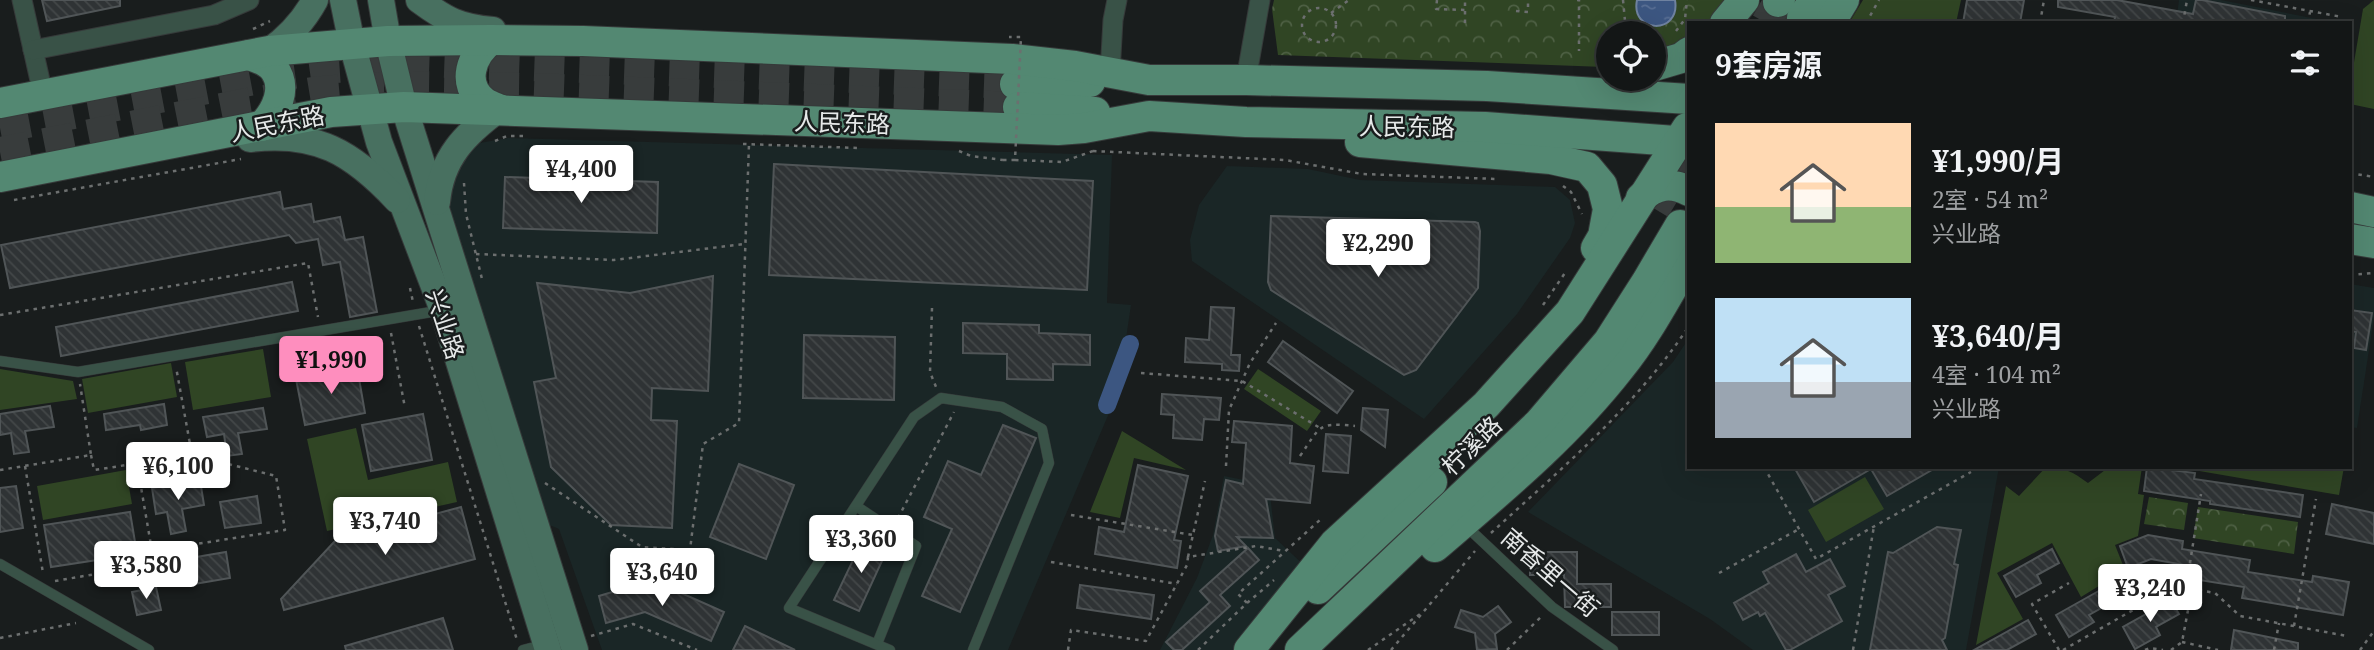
<!DOCTYPE html>
<html lang="zh">
<meta charset="utf-8">
<style>
body{margin:0;font-family:"Noto Serif","Noto Sans SC",serif;background:#1c1f1f;color:#f1f3f6;height:100vh;display:flex;flex-direction:column;font-size:26px;white-space:nowrap}
*{box-sizing:border-box;margin:0}
p{font-size:23px;color:#9d9fa1}
.icon{flex:none;width:38px;height:38px;fill:none;stroke:currentColor;stroke-width:2;stroke-linecap:round;stroke-linejoin:round}
.map{position:relative;flex:1;overflow:hidden}
.sheet{position:absolute;left:1687px;top:21px;width:665px;height:448px;display:flex;flex-direction:column;background:#131616;border-radius:0px;box-shadow:0 7px 28px #0002,0 0 0 2px #323535}
.sheet>*{flex:none}
.tools{position:absolute;left:1596px;top:21px;display:grid;gap:14px}
.tools a{display:grid;place-items:center;width:70px;height:70px;border-radius:50%;background:#131616;box-shadow:0 7px 28px #0002,0 0 0 2px #323535;font-size:35px}
.price{position:absolute;translate:-50% -60px;padding:0 16px;border-radius:7px;background:#fff;color:#222;font-size:23px;line-height:46px;filter:drop-shadow(0 2px 4px #0008)}
.price::after{content:'';position:absolute;left:50%;top:42px;width:21px;height:16px;margin-left:-10px;background:inherit;clip-path:polygon(0 0,100% 0,50% 100%)}
.price.on{background:#fe8ebe;color:#111}
ul{padding:0;list-style:none}
li{display:flex;align-items:center;gap:21px;height:175px;padding:0 28px}
li span{display:grid;place-items:center;flex:none;width:196px;height:140px;border-radius:0px;color:#555}
li>.icon{margin-inline-start:auto}
span .icon{width:84px;height:84px;fill:#fffc;stroke-width:1}
li b{font-size:30px}
h2{display:flex;justify-content:space-between;align-items:center;height:84px;padding:0 28px;font-size:30px}
.map>svg:first-child{display:block}
</style>
<div class="map">
<svg width="2374" height="650" viewBox="0 0 2374 650">
<defs>
<pattern id="park-crowns" width="20" height="18" patternUnits="userSpaceOnUse" patternTransform="scale(1.75)"><rect width="20" height="18" fill="#304524"/><path d="M2 6a3 3 0 1 1 6 0M12 15a3 3 0 1 1 6 0" fill="none" stroke="#4e6044"/></pattern>
<pattern id="water-ripples" width="26" height="14" patternUnits="userSpaceOnUse" patternTransform="scale(1.75)"><rect width="26" height="14" fill="#3c5681"/><path d="M2 4q2-2 4 0t4 0M15 11q2-2 4 0t4 0" fill="none" stroke="#586e93"/></pattern>
<pattern id="building-back-hatch" width="6" height="6" patternUnits="userSpaceOnUse" patternTransform="scale(1.75)"><rect width="6" height="6" fill="#2f3335"/><path d="M-1 5l2 2M0 0l6 6M5-1l2 2" fill="none" stroke="#434748"/></pattern>
</defs>
<rect width="100%" height="100%" fill="#191d1d"/>
<g fill="#1a2626">
<path d="M 2179,0 L 2221,0 L 2337,23 L 2176,23 Z"/>
<path d="M 508,138 L 1112,155 L 1107,303 L 1131,305 L 1118,392 L 1008,650 L 602,650 L 559,529 L 533,518 L 439,185 L 457,147 Z"/>
<path d="M 1227,166 L 1308,169 L 1360,180 L 1555,187 L 1570,200 L 1575,223 L 1570,238 L 1517,314 L 1424,419 L 1192,261 L 1190,240 L 1199,205 Z"/>
<path d="M 2350,284 L 2374,288 L 2374,317 L 2357,428 L 2350,427 Z"/>
<path d="M 1689,338 L 1689,467 L 1999,467 L 1966,650 L 1753,650 L 1710,619 L 1528,512 L 1673,362 Z"/>
<path d="M 1224,476 L 1269,485 L 1275,538 L 1309,570 L 1245,650 L 1160,650 L 1197,578 L 1213,535 Z"/>
</g>
<g fill="#304524">
<path d="M 1863,0 L 1961,0 L 1956,23 L 1849,23 Z"/>
<path d="M 2374,0 L 2374,109 L 2350,104 L 2350,86 L 2363,9 Z"/>
<path d="M 263,349 L 271,397 L 193,410 L 185,362 Z"/>
<path d="M 171,363 L 177,397 L 88,413 L 82,379 Z"/>
<path d="M 0,369 L 73,381 L 77,399 L 0,410 Z"/>
<path d="M 1258,369 L 1321,411 L 1307,431 L 1244,389 Z"/>
<path d="M 356,428 L 368,480 L 448,462 L 457,502 L 327,531 L 307,439 Z"/>
<path d="M 1122,431 L 1186,470 L 1134,458 L 1120,518 L 1090,512 Z"/>
<path d="M 2046,467 C 2064,467 2073,472 2088,483 L 2109,467 L 2142,467 L 2138,494 L 2144,495 L 2138,536 L 2115,545 L 2125,570 L 2081,597 L 2052,543 L 1997,573 L 2023,619 L 1976,645 L 2006,486 L 2019,496 Z"/>
<path d="M 2176,467 L 2344,467 L 2339,495 Z"/>
<path d="M 126,470 L 132,504 L 43,520 L 37,486 Z"/>
<path d="M 1865,477 L 1884,509 L 1826,542 L 1808,510 Z"/>
</g>
<g fill="url(#park-crowns)">
<path d="M 1274,0 L 1734,0 L 1711,23 L 1689,23 L 1689,43 L 1654,58 L 1654,33 L 1608,33 L 1608,66 L 1605,67 L 1278,55 L 1272,9 Z"/>
<path d="M 2149,497 L 2188,503 L 2184,530 L 2144,524 Z"/>
<path d="M 2198,507 L 2298,522 L 2294,554 L 2193,538 Z"/>
</g>
<path fill="url(#water-ripples)" stroke="#6f82a0" stroke-width="2" d="M 1637,0 L 1675,0 C 1681,35 1630,34 1637,0 Z"/>
<g fill="none" stroke-linecap="round" stroke-linejoin="round">
<path stroke="#3c5681" stroke-width="18" d="M 1107,405 L 1130,344"/>
</g>
<g fill="url(#building-back-hatch)" stroke="#505557" stroke-width="2">
<path d="M 42,0 L 120,0 L 120,6 L 47,21 Z"/>
<path d="M 1967,0 L 2024,0 L 2020,23 L 1963,23 Z"/>
<path d="M 2058,0 L 2117,0 L 2193,14 L 2196,0 L 2202,0 L 2285,16 L 2285,23 L 2114,23 L 2115,17 L 2058,7 Z"/>
<path d="M 774,164 L 1093,181 L 1087,290 L 769,275 Z"/>
<path d="M 505,177 L 658,182 L 657,233 L 503,228 Z"/>
<path d="M 280,192 L 283,209 L 311,204 L 314,222 L 340,217 L 345,240 L 363,237 L 377,312 L 350,317 L 340,262 L 323,265 L 318,239 L 296,243 L 289,235 L 10,288 L 1,245 Z"/>
<path d="M 1271,216 L 1475,222 L 1478,223 L 1480,231 L 1478,288 L 1416,370 L 1404,375 L 1271,290 L 1268,282 Z"/>
<path d="M 713,276 L 708,391 L 652,388 L 651,420 L 677,421 L 672,528 L 611,525 L 551,467 L 534,382 L 556,378 L 537,283 L 630,293 Z"/>
<path d="M 292,282 L 298,311 L 61,356 L 56,327 Z"/>
<path d="M 1211,307 L 1234,308 L 1231,355 L 1240,355 L 1239,371 L 1222,370 L 1222,364 L 1185,362 L 1186,338 L 1209,340 Z"/>
<path d="M 2350,310 L 2372,313 L 2366,350 L 2354,348 L 2356,332 L 2350,331 Z"/>
<path d="M 963,323 L 1039,325 L 1039,333 L 1090,335 L 1090,365 L 1053,364 L 1053,380 L 1007,379 L 1007,354 L 963,353 Z"/>
<path d="M 804,335 L 895,337 L 894,400 L 803,398 Z"/>
<path d="M 1283,341 L 1353,391 L 1337,413 L 1268,362 Z"/>
<path d="M 357,367 L 365,413 L 305,425 L 296,379 Z"/>
<path d="M 1162,394 L 1221,398 L 1219,420 L 1204,419 L 1202,440 L 1173,438 L 1174,415 L 1161,414 Z"/>
<path d="M 164,404 L 167,425 L 141,430 L 140,425 L 106,430 L 104,414 Z"/>
<path d="M 50,406 L 54,427 L 25,431 L 29,452 L 14,454 L 11,433 L 0,435 L 0,414 Z"/>
<path d="M 263,408 L 267,429 L 238,433 L 242,454 L 227,456 L 224,434 L 207,437 L 203,417 Z"/>
<path d="M 1363,408 L 1388,410 L 1385,447 L 1361,430 Z"/>
<path d="M 423,414 L 432,460 L 371,471 L 362,425 Z"/>
<path d="M 1234,421 L 1292,426 L 1290,463 L 1314,466 L 1310,503 L 1266,499 L 1273,538 L 1237,537 L 1246,546 L 1218,551 L 1215,536 L 1226,480 L 1243,484 L 1246,443 L 1232,442 Z"/>
<path d="M 1003,425 L 1036,438 L 960,612 L 922,596 L 952,529 L 924,517 L 948,461 L 981,475 Z"/>
<path d="M 1326,434 L 1351,436 L 1348,473 L 1323,471 Z"/>
<path d="M 739,464 L 794,485 L 766,559 L 710,537 Z"/>
<path d="M 1138,465 L 1188,476 L 1174,540 L 1181,541 L 1177,568 L 1095,554 L 1099,527 L 1124,532 Z"/>
<path d="M 1794,467 L 1937,467 L 1887,496 L 1871,469 L 1814,502 Z"/>
<path d="M 2147,467 L 2195,473 L 2194,479 L 2303,495 L 2300,517 L 2210,504 L 2210,501 L 2144,491 Z"/>
<path d="M 200,480 L 204,505 L 182,509 L 186,531 L 171,534 L 167,512 L 156,514 L 152,488 Z"/>
<path d="M 16,486 L 23,528 L 0,532 L 0,488 Z"/>
<path d="M 257,496 L 261,523 L 225,528 L 220,502 Z"/>
<path d="M 2332,504 L 2374,513 L 2374,544 L 2326,534 Z"/>
<path d="M 461,507 L 475,559 L 284,610 L 281,599 L 335,541 Z"/>
<path d="M 130,512 L 137,554 L 51,567 L 44,525 Z"/>
<path d="M 1937,527 L 1961,530 L 1954,564 L 1958,565 L 1945,638 L 1942,640 L 1947,650 L 1870,650 L 1888,552 L 1893,553 Z"/>
<path d="M 2148,535 L 2183,541 L 2182,549 L 2250,560 L 2248,572 L 2312,582 L 2313,576 L 2349,582 L 2343,615 L 2242,598 L 2244,587 L 2199,580 L 2201,568 L 2151,559 L 2128,568 L 2120,546 Z"/>
<path d="M 863,539 L 887,550 L 859,611 L 834,600 Z"/>
<path d="M 1248,548 L 1259,560 L 1220,595 L 1230,606 L 1182,650 L 1174,650 L 1166,642 L 1210,602 L 1200,591 Z"/>
<path d="M 2052,549 L 2059,563 L 2037,575 L 2041,583 L 2016,597 L 2004,576 Z"/>
<path d="M 226,552 L 230,578 L 194,584 L 190,558 Z"/>
<path d="M 1530,552 L 1577,552 L 1577,584 L 1611,584 L 1611,607 L 1565,607 L 1564,575 L 1530,575 Z"/>
<path d="M 1796,554 L 1806,572 L 1830,559 L 1845,586 L 1828,595 L 1842,621 L 1790,650 L 1786,650 L 1765,613 L 1760,616 L 1758,612 L 1743,620 L 1734,603 L 1769,583 L 1763,572 Z"/>
<path d="M 652,580 L 724,612 L 711,641 L 645,612 L 606,623 L 599,596 Z"/>
<path d="M 1080,585 L 1154,595 L 1151,619 L 1077,608 Z"/>
<path d="M 156,587 L 161,610 L 137,615 L 132,592 Z"/>
<path d="M 2104,588 L 2112,602 L 2089,615 L 2094,622 L 2069,637 L 2056,615 Z"/>
<path d="M 2171,600 L 2179,614 L 2156,627 L 2160,635 L 2135,649 L 2123,627 Z"/>
<path d="M 1498,606 L 1511,622 L 1495,634 L 1497,649 L 1477,650 L 1475,633 L 1455,627 L 1461,610 L 1483,617 Z"/>
<rect x="1612" y="612" width="47" height="23"/>
<path d="M 443,618 L 453,650 L 346,650 L 345,646 Z"/>
<path d="M 2028,620 L 2036,634 L 2007,650 L 1974,650 Z"/>
<path d="M 745,626 L 795,650 L 733,650 Z"/>
<path d="M 2234,630 L 2298,643 L 2298,650 L 2231,650 Z"/>
</g>
<g fill="none" stroke-linecap="round" stroke-linejoin="round">
<g stroke="#383c3c" stroke-width="30" stroke-dasharray="30 15" stroke-linecap="butt">
<path d="M 1766,23 L 1778,2"/>
<path d="M 0,128 L 271,77 L 335,68 L 422,62 L 1015,84"/>
<path d="M 0,152 L 247,103 L 313,92 L 355,88 L 410,86 L 533,88 L 1018,107"/>
<path d="M 1655,209 L 1689,153"/>
</g>
<g stroke="#363a3a" stroke-width="11">
<g id="service">
<path d="M 0,361 L 78,372 L 443,310"/>
<path d="M 856,506 L 916,546 L 877,644"/>
<path d="M 1466,526 L 1552,607 L 1613,650"/>
<path d="M 0,564 L 149,650"/>
<path d="M 523,650 L 546,644"/>
<path d="M 890,650 L 789,608 L 914,417 L 941,398 L 1002,407 L 1042,429 L 1049,463 L 973,650"/>
</g>
</g>
<g stroke="#363a3a" stroke-width="21">
<g id="minor">
<path d="M 22,0 L 43,94"/>
<path d="M 33,50 L 214,15 L 249,0"/>
<path d="M 1110,73 L 1113,20 L 1117,0"/>
<path d="M 1246,80 L 1260,0"/>
</g>
</g>
<g stroke="#363a3a" stroke-width="28">
<g id="secondary">
<path d="M 343,0 L 352,44 L 379,142 L 443,310 L 548,650"/>
<path d="M 381,0 L 388,41 L 404,107 L 575,650"/>
<path d="M 419,0 C 446,20 459,27 493,30"/>
<path d="M 269,51 C 289,37 303,22 315,0"/>
<path d="M 250,139 C 316,131 352,152 397,200"/>
<path d="M 437,202 C 441,158 465,134 499,109"/>
</g>
</g>
<g stroke="#363a3a" stroke-width="32">
<g id="primary">
<path d="M 1778,2 L 1780,0"/>
<path d="M 1802,18 L 1814,0"/>
<path d="M 1725,23 L 1744,0"/>
<path d="M 1830,23 L 1844,0"/>
<path d="M 491,40 C 472,54 460,84 484,102 C 488,105 494,107 499,109"/>
<path d="M 249,55 C 258,58 268,61 274,69 C 288,88 276,112 262,126"/>
<path d="M 1654,66 L 1681,58 L 1689,52"/>
<path d="M 1015,84 L 1090,82"/>
<path d="M 0,103 L 269,51 L 388,41 L 491,40 L 583,41 L 1012,59 L 1075,66 L 1149,80 L 1246,80 L 1487,86 L 1689,99"/>
<path d="M 1018,107 L 1095,112"/>
<path d="M 1360,142 L 1551,159 L 1587,167 L 1602,185 L 1608,209 L 1603,236 L 1596,248"/>
<path d="M 0,177 L 331,112 L 404,107 L 1058,130 L 1084,128 L 1149,116 L 1246,122 L 1485,127 L 1689,142"/>
<path d="M 1641,198 C 1656,184 1671,182 1689,191"/>
<path d="M 2350,207 L 2374,212"/>
<path d="M 2350,239 L 2374,243"/>
<path d="M 1435,547 C 1500,491 1567,436 1620,368 C 1647,335 1667,296 1689,259"/>
<path d="M 1318,589 L 1432,482"/>
<path d="M 1249,650 L 1335,543 L 1486,405 L 1570,312 L 1687,128"/>
<path d="M 1300,650 L 1539,423 L 1608,342 L 1647,281 L 1680,225"/>
</g>
</g>
<g stroke="#6c6f6f" stroke-width="2.5" stroke-dasharray="3.5 5" stroke-linecap="butt">
<path d="M 1437,0 L 1436,9 L 1465,10"/>
<path d="M 1577,0 L 1579,0 L 1579,51"/>
<path d="M 1623,0 L 1625,21 L 1636,33"/>
<path d="M 2251,0 L 2342,17"/>
<circle cx="1319" cy="25" r="17"/>
<path d="M 1516,11 L 1528,12 L 1528,0"/>
<path d="M 1331,13 L 1349,0"/>
<path d="M 1465,23 L 1465,0"/>
<path d="M 1866,23 L 1879,0"/>
<path d="M 2040,23 L 2044,0"/>
<path d="M 2183,23 L 2187,0"/>
<path d="M 2308,23 L 2310,12"/>
<path d="M 253,29 L 270,21"/>
<path d="M 1676,31 L 1685,19 L 1687,0"/>
<path d="M 495,141 L 507,136 L 526,136"/>
<path d="M 743,144 L 858,148"/>
<path d="M 959,151 L 971,156 L 1003,160"/>
<path d="M 1093,151 L 1285,160 L 1362,174 L 1497,179"/>
<path d="M 1015,160 L 1062,162 L 1093,151"/>
<path d="M 2350,173 L 2374,177"/>
<path d="M 464,183 L 466,214 L 482,279"/>
<path d="M 1563,186 L 1571,192 L 1582,214"/>
<path d="M 14,200 L 241,159"/>
<path d="M 476,254 L 614,260 L 744,244"/>
<path d="M 2350,275 L 2374,273"/>
<path d="M 410,288 L 413,302"/>
<path d="M 1543,305 L 1567,270"/>
<path d="M 932,308 L 930,372 L 936,387"/>
<path d="M 0,315 L 308,263 L 318,317"/>
<path d="M 419,326 L 517,640"/>
<path d="M 391,333 L 405,408"/>
<path d="M 1141,373 L 1242,381 L 1320,428"/>
<path d="M 91,455 L 94,470 L 192,455 L 176,367"/>
<path d="M 1300,456 C 1321,426 1317,422 1355,426"/>
<path d="M 137,464 L 152,551 L 285,530 L 276,476 L 192,455"/>
<path d="M 25,466 L 43,573"/>
<path d="M 1226,466 L 1229,410 L 1250,363 L 1276,323"/>
<path d="M 1764,467 L 1816,559 L 1971,472"/>
<path d="M 0,470 L 91,455 L 80,384"/>
<path d="M 545,483 L 642,547 L 690,550 L 703,444 L 739,423 L 749,144"/>
<path d="M 1071,515 L 1193,535"/>
<path d="M 898,518 L 954,412"/>
<path d="M 1491,533 C 1561,469 1636,406 1689,326"/>
<path d="M 1188,557 L 1205,481"/>
<path d="M 1051,562 L 1177,584"/>
<path d="M 1719,573 L 1799,529"/>
<path d="M 55,581 L 154,564 L 152,551"/>
<path d="M 1247,603 L 1274,580"/>
<path d="M 2294,626 L 2316,499"/>
<path d="M 591,636 L 633,624 L 697,650"/>
<path d="M 0,638 L 76,623"/>
<path d="M 2182,642 L 2218,650"/>
<path d="M 1068,650 L 1071,630 L 1146,641 L 1187,565 L 1188,557 L 1256,546 L 1284,551"/>
<path d="M 1198,650 L 1247,603 L 1238,594 L 1321,519 L 1323,521"/>
<path d="M 1368,650 L 1423,612"/>
<path d="M 1391,650 L 1475,551"/>
<path d="M 1507,650 L 1542,616"/>
<path d="M 1853,650 L 1874,526"/>
<path d="M 2059,650 L 2032,604 L 2069,583"/>
<path d="M 2063,650 L 2175,586 L 2215,593 L 2240,616 L 2347,636"/>
<path d="M 2145,650 L 2150,648 L 2163,650"/>
<path d="M 2171,650 L 2182,642 L 2192,589 L 2189,569 L 2201,494"/>
<path d="M 2274,650 L 2279,623"/>
<path d="M 2360,650 L 2374,631"/>
</g>
<use href="#service" stroke="#395247" stroke-width="10"/>
<use href="#minor" stroke="#395247" stroke-width="19"/>
<use href="#secondary" stroke="#487060" stroke-width="26"/>
<use href="#primary" stroke="#538872" stroke-width="30"/>
<path stroke="#6c6f6f" stroke-width="2.5" stroke-dasharray="3.5 5" stroke-linecap="butt" d="M 1003,160 L 1015,160 L 1021,37 L 1009,37"/>
</g>
<g text-anchor="middle" dominant-baseline="central" stroke-width="5" stroke-linejoin="round" paint-order="stroke">
<g font-size="24" fill="#e6e9e9" stroke="#191d1d">
<text transform="translate(842 122) rotate(2)">人民东路</text>
<text transform="translate(277 123) rotate(-11)">人民东路</text>
<text transform="translate(1407 126) rotate(1)">人民东路</text>
<text transform="translate(446 324) rotate(72)">兴业路</text>
<text transform="translate(1471 445) rotate(-44)">柠溪路</text>
<text transform="translate(1551 572) rotate(41)">南香里一街</text>
</g>
</g>
</svg>
<div class="tools">
<a><svg class="icon" aria-label="locate" viewBox="0 0 24 24"><circle cx="12" cy="12" r="6"/><path d="M12 2v4M12 18v4M2 12h4M18 12h4"/></svg></a>
</div>
<b class="price" style="left:581px;top:205px">¥4,400</b>
<b class="price" style="left:1378px;top:279px">¥2,290</b>
<b class="price on" style="left:331px;top:396px">¥1,990</b>
<b class="price" style="left:178px;top:502px">¥6,100</b>
<b class="price" style="left:385px;top:557px">¥3,740</b>
<b class="price" style="left:861px;top:575px">¥3,360</b>
<b class="price" style="left:146px;top:601px">¥3,580</b>
<b class="price" style="left:662px;top:608px">¥3,640</b>
<b class="price" style="left:2150px;top:624px">¥3,240</b>
<section class="sheet">
<h2>9套房源<svg class="icon" aria-label="filters" viewBox="0 0 24 24"><path d="M4 7h16M4 17h16"/><circle cx="9" cy="7" r="2"/><circle cx="15" cy="17" r="2"/></svg></h2>
<ul>
<li><span style="background:linear-gradient(#ffd9b3 60%,#8fb573 0)"><svg class="icon" aria-label="home" viewBox="0 0 24 24"><path d="M3 11l9-7 9 7M6 9v11h12V9"/></svg></span><div><b>¥1,990/月</b><p>2室 · 54 m²</p><p>兴业路</p></div></li>
<li><span style="background:linear-gradient(#bfe0f5 60%,#9aa5b1 0)"><svg class="icon" aria-label="home" viewBox="0 0 24 24"><path d="M3 11l9-7 9 7M6 9v11h12V9"/></svg></span><div><b>¥3,640/月</b><p>4室 · 104 m²</p><p>兴业路</p></div></li>
</ul>
</section>
</div>
